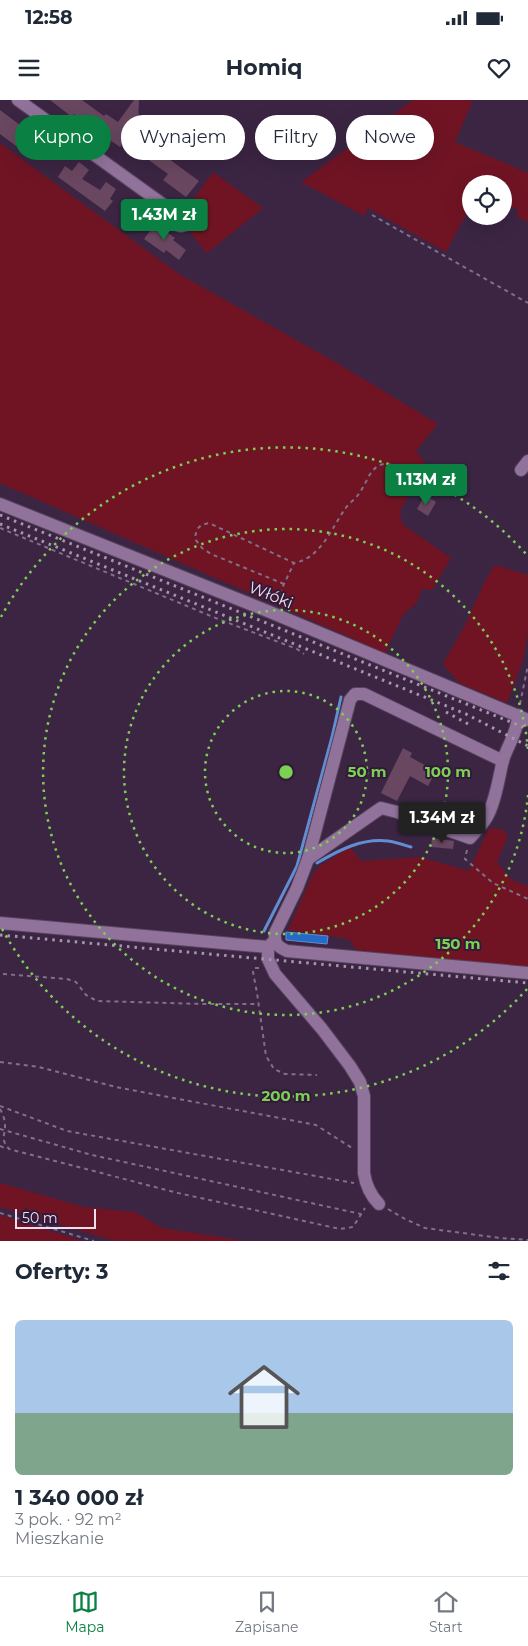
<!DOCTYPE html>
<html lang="pl">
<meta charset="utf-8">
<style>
body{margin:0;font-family:Montserrat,sans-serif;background:#f2f2f3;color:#1f2937;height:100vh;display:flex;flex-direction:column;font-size:19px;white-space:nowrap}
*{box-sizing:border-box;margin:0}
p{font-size:16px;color:#747a83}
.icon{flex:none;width:28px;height:28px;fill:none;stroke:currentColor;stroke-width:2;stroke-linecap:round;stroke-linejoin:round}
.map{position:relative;height:1141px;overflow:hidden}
.panel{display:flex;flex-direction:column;background:#fff;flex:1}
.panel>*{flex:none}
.banner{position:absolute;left:15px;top:15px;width:499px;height:45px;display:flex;gap:10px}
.controls{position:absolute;left:462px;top:75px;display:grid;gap:10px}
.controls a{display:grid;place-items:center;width:50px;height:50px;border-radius:50%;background:#fff;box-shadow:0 5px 20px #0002;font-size:25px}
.scale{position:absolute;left:15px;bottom:12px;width:81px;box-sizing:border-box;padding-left:5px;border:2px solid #eddff2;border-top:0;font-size:14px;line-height:18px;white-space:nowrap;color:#eddff2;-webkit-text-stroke:4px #311b38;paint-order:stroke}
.price{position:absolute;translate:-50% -42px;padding:0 11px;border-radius:5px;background:#0b8043;color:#fff;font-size:16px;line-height:32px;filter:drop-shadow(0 1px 2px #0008)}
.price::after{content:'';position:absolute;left:50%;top:30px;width:15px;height:11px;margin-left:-8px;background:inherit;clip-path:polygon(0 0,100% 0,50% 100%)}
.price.active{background:#222;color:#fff}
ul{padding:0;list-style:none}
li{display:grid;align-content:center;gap:10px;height:265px;padding:0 15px}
li span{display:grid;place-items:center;height:155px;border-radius:8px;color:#555}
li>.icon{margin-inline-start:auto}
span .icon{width:90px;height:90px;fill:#fffc;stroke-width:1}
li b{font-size:21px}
h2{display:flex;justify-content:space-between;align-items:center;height:60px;padding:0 15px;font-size:21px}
.chip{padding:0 18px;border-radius:22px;background:#fff;box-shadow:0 5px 20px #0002;font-size:18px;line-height:45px}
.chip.active{background:#0b8043;color:#fff}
.status{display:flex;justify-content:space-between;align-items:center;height:35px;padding:0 25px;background:#fff;direction:ltr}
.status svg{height:14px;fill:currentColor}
header{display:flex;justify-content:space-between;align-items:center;height:65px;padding:0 15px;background:#fff;font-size:22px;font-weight:700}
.dock{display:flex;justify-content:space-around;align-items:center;height:70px;border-top:1px solid #e0e1e3;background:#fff;font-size:14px;color:#747a83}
.dock a{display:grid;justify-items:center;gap:2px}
.dock .active{color:#0b8043}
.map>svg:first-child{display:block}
</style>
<div class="status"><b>12:58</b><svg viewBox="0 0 49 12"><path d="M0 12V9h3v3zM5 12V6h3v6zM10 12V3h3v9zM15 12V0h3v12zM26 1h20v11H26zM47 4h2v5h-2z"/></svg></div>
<header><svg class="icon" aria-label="menu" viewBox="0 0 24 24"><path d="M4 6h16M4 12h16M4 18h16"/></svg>Homiq<svg class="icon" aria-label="heart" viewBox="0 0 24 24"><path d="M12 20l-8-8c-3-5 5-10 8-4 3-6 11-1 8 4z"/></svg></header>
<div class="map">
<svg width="528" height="1141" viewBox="0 0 528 1141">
<rect width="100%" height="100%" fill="#3b2543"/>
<g fill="#701424">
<path d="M 413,0 L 473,0 L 455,42 L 528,73 L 528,122 L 516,116 L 518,110 L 504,102 L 504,84 L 471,84 L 471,105 L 446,152 L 368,108 L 364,116 L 301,82 Z"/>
<path d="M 0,43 L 179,174 L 337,263 L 438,324 L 416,351 L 425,363 L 400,411 L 402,424 L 451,458 L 432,490 L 422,489 L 416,504 L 403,515 L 385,553 L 0,383 Z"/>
<path d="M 213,72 L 263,108 L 207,153 L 189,131 L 199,118 L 187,108 Z"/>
<path d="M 495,465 L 528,475 L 528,533 L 523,560 L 507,603 L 459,583 L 443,564 L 466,523 L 485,481 Z"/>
<path d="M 489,728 L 502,729 L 508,736 L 497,762 L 512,780 L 528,786 L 528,867 L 356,850 L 349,839 L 288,830 L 313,774 L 321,765 L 350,747 L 361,761 L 420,757 L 469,771 Z"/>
<path d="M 0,1083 L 84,1107 L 135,1112 L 162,1128 L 246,1141 L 115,1141 L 0,1107 Z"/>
<path d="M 0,1115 L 73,1138 L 83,1141 L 0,1141 Z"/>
</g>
<path fill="#256ac5" stroke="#618dd2" d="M 286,832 L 328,836 L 327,844 L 286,840 Z"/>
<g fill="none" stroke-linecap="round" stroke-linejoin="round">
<g stroke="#618dd2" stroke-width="3">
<path d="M 317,763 C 339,750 362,738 388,741 C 396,742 404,745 411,747"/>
<path d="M 264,831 L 297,766 L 332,637 L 341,597"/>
</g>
</g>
<g fill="#694760">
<path d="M 50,0 L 82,0 L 104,16 L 106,14 L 118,22 L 134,0 L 139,0 L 138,27 L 169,50 L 165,56 L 199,81 L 186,97 L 163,80 L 168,74 L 124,42 L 120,47 L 107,38 L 109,35 L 89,20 L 87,23 L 74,14 L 72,17 Z"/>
<path d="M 0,10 L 20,25 L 18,28 L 26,34 L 16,46 L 0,34 Z"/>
<path d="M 79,62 L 89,70 L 82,79 L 100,90 L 106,82 L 116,89 L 110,99 L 113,101 L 105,111 L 58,77 L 65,66 L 72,71 Z"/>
<path d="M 157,121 L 167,128 L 165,131 L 175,138 L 173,140 L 186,150 L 179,160 L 166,150 L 164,153 L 144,139 Z"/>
<path d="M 425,395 L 436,402 L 428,416 L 417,409 Z"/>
<path d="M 403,648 L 412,653 L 410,657 L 436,671 L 428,686 L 410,676 L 397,701 L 381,693 Z"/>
<path d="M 432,738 L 454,741 L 453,749 L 431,747 Z"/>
</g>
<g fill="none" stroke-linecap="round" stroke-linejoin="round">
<g stroke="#57435f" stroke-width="14">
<g id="minor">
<path d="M 18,0 L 175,113"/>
<circle cx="181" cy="118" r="8"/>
<path d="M 521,370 L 528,361"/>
<path d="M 0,404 L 270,512 L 528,620"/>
<path d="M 503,661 L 364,594 L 355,594 L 350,600 L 308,759 L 297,788 L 275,833 C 274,844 278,847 287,851 L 528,873"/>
<path d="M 308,759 L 381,708 L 397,712 L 470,738 C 475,732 481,726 485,720 C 495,706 499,676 503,660 C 508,645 518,631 518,615"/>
<path d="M 0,823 L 268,847"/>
<path d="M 274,841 L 268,847 L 268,859 L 275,874 L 322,929 L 350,966 L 360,982 L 364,996 L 364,1073 C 366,1086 370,1095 379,1104"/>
</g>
</g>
<g stroke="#826f89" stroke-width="2" stroke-dasharray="4 4" stroke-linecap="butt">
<path d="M 372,115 L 528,203"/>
<path d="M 0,428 L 218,519 L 297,549 L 304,554"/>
<path d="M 284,484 L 211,454 L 202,448 L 195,439 C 196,428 199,425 209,423 L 294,463 C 321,458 331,429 345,409 C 349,403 356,399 360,392 C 367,383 370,366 384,364 C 397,363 414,379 426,382 C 432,384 439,384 445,385"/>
<path d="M 276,501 L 294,463"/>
<path d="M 520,604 L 528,565"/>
<path d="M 467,750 L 465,759 L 493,783 L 528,799"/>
<path d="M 259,868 L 254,868 L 253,872 L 257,893 L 266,956 L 274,969 L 285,974 L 317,975"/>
<path d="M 3,874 L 67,879 L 76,882 L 86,895 L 97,901 L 203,904 L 259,904"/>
<path d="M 0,962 L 39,967 L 116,987 L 316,1025 L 352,1048"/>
<path d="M 0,1006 L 67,1031 L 354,1083"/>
<path d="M 0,1009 C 3,1014 5,1020 5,1026 C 5,1037 0,1038 9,1049 L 178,1093 L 340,1129 L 353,1127 L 365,1108"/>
<path d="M 0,1029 L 92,1055 L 361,1114"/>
<path d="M 0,1046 L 7,1049"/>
<path d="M 388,1109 L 405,1119 L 425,1128 L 500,1138 L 528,1140"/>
<path d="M 0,1113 L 94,1141"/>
</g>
<use href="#minor" stroke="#91729b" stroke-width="12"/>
<g stroke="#a796ad" stroke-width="3" stroke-dasharray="2.5 5" stroke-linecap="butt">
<path d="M 0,415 L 528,629"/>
<path d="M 0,424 L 466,614 L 528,646"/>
<path d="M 446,612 L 470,625"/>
<path d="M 0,835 L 528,883"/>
</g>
</g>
<g fill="none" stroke="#7cd155" stroke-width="2.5" stroke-dasharray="2.5 5">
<circle cx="286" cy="672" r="81"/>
<circle cx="286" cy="672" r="162"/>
<path d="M528 695A243 243 0 1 1 528 649"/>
<path d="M527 889A324 324 0 0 1 1 827M1 517A324 324 0 0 1 527 455"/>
</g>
<g text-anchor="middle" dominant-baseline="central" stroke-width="4" stroke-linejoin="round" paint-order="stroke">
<g font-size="16" fill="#eddff2" stroke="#311b38">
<text transform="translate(271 495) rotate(22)">Włóki</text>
</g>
</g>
<circle cx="286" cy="672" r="8" fill="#7cd155" stroke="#311b38" stroke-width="2.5"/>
<g font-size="15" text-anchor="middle" font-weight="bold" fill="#7cd155" stroke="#311b38" stroke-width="4" stroke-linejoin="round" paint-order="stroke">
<text x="367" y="677">50 m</text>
<text x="448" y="677">100 m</text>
<text x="458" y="849">150 m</text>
<text x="286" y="1001">200 m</text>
</g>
</svg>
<div class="controls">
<a><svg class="icon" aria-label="locate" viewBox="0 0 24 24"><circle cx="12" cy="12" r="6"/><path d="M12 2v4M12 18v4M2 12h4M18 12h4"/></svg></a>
</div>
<div class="scale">50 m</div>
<b class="price" style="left:164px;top:141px">1.43M zł</b>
<b class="price" style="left:426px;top:406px">1.13M zł</b>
<b class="price active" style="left:442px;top:744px">1.34M zł</b>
<div class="banner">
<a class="chip active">Kupno</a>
<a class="chip">Wynajem</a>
<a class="chip">Filtry</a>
<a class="chip">Nowe</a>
</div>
</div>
<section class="panel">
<h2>Oferty: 3<svg class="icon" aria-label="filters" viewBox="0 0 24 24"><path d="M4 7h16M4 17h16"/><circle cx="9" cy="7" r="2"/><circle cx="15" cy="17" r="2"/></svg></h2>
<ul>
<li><span style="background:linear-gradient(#a9c7e8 60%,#7fa58c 0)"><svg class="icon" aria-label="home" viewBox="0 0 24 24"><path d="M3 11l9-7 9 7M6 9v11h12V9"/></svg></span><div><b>1 340 000 zł</b><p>3 pok. · 92 m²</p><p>Mieszkanie</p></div></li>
</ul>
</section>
<nav class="dock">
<a class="active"><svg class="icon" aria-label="map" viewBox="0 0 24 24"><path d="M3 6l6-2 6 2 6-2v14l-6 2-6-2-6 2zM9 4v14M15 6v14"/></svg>Mapa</a>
<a><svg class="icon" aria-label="saved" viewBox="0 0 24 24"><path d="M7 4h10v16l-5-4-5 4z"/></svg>Zapisane</a>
<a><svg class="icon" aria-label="home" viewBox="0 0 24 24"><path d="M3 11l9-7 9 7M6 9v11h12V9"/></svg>Start</a>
</nav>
